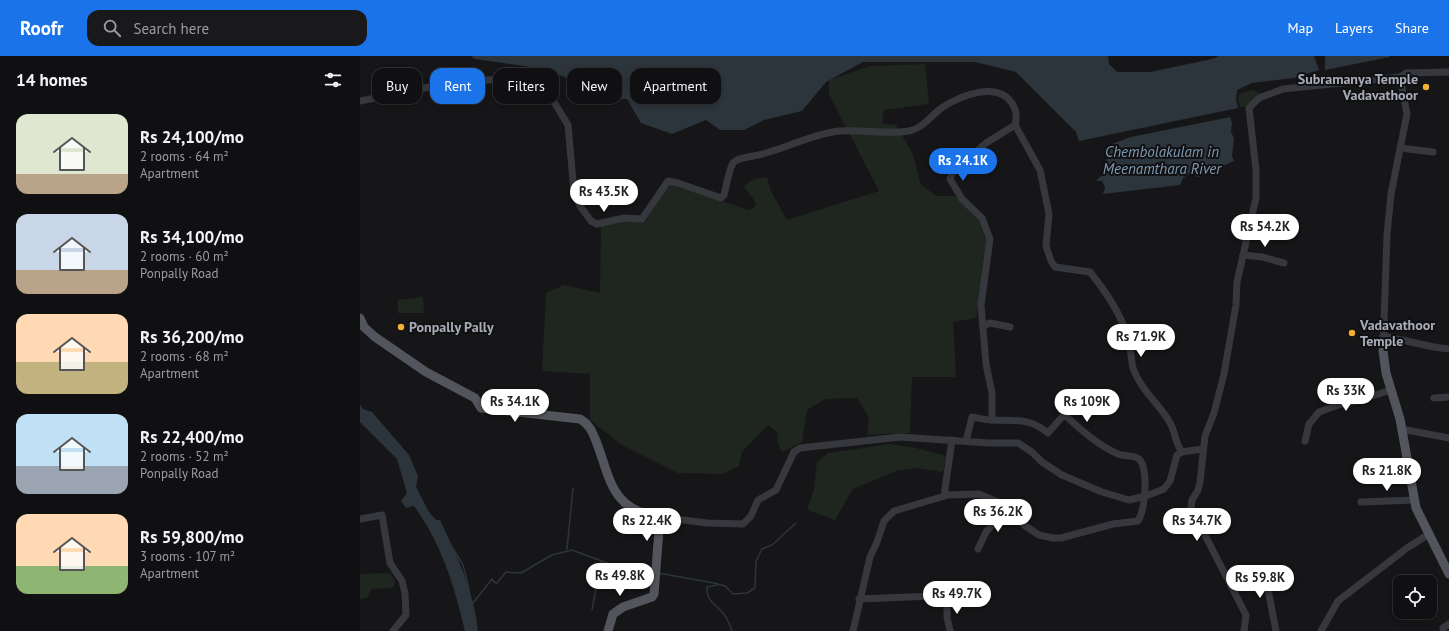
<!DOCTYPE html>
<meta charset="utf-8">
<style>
body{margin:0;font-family:"PT Sans",sans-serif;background:#19191b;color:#f1f3f6;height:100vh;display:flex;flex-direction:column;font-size:15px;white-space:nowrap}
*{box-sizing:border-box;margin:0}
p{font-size:13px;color:#9c9d9f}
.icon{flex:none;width:22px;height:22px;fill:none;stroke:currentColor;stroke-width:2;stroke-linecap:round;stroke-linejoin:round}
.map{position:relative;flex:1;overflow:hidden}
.details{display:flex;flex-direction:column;background:#101012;width:360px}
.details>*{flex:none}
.banner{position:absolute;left:12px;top:12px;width:380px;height:36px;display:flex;gap:8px}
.controls{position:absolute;left:1033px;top:519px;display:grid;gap:8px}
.controls a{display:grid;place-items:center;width:44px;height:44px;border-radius:8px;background:#101012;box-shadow:0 2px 6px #0003,0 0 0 1px #303032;font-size:20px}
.price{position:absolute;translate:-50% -34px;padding:0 9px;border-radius:14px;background:#fff;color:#222;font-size:13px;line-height:26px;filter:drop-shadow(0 1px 2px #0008)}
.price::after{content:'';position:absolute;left:50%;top:24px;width:12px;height:9px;margin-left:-6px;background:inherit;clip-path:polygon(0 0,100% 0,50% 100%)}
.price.selected{background:#1a73e8;color:#fff}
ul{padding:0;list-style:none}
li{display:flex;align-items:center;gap:12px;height:100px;padding:0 16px}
li span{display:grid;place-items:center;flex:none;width:112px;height:80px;border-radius:12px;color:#555}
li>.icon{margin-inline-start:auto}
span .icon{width:48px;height:48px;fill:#fffc;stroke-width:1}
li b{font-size:17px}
h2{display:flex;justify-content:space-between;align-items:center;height:48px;padding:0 16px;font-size:17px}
.pill{padding:0 14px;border-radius:12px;background:#101012;box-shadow:0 2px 6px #0003,0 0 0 1px #303032;font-size:14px;line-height:36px}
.pill.selected{background:#1a73e8;color:#fff}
header{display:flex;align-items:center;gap:24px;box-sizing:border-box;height:56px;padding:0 20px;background:#1a73e8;color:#fff}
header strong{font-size:19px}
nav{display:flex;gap:22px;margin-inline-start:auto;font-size:14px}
.search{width:280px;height:36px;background:#19191b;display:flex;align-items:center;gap:10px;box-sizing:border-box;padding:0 14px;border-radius:12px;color:#9c9d9f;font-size:15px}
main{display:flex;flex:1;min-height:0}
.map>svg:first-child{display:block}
</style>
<header>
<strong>Roofr</strong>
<div class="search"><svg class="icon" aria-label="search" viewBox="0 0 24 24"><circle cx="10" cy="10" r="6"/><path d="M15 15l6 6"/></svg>Search here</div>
<nav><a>Map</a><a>Layers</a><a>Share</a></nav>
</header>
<main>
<section class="details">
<h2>14 homes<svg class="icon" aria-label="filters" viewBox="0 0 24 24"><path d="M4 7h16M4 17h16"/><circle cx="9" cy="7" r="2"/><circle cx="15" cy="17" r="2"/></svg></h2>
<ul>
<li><span style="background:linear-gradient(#dfe7d0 75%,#b9a48a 0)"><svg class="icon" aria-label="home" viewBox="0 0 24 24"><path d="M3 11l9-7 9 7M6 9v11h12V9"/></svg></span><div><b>Rs 24,100/mo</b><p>2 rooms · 64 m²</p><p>Apartment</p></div></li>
<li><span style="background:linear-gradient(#c9d6e8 70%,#b9a48a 0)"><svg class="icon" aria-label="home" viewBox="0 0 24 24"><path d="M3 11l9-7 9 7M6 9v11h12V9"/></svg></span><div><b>Rs 34,100/mo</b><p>2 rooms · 60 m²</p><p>Ponpally Road</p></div></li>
<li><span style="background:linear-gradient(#ffd9b3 60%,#c2b280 0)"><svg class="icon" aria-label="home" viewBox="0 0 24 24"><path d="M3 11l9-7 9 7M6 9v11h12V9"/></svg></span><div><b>Rs 36,200/mo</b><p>2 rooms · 68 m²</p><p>Apartment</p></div></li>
<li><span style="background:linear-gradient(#bfe0f5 65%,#9aa5b1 0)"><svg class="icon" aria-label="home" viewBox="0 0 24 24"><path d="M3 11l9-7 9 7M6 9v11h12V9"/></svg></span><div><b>Rs 22,400/mo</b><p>2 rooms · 52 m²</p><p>Ponpally Road</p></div></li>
<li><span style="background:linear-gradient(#ffd9b3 65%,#8fb573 0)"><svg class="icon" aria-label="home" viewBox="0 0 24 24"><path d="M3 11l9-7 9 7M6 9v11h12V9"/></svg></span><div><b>Rs 59,800/mo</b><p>3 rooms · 107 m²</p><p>Apartment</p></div></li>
</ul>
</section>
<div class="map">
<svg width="1089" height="575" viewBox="0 0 1089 575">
<rect width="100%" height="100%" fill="#161618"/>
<g fill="#1e261f">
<path d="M 565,8 L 569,48 L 524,54 L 522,67 L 536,69 L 552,96 L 561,129 L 577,140 L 595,140 L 618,161 L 627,184 L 616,262 L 593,266 L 596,321 L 552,321 L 550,377 L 507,379 L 509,362 L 497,342 L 465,343 L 447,354 L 442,386 L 422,396 L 418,388 L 417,376 L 408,369 L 382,396 L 379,410 L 363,418 L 318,417 L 262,389 L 230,364 L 230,318 L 182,315 L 186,237 L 204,229 L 240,237 L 241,165 L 286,165 L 309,126 L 388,154 L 394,152 L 396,147 L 384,130 L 394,123 L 407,121 L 411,135 L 427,164 L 519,135 L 469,38 L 469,24 L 510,10 Z"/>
<path d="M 892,34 L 902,38 L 889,50 L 880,51 L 878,41 L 881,37 Z"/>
<path d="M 63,241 L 64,257 L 38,257 L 38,244 Z"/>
<path d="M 530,388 L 556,392 L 586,400 L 583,416 L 557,412 L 536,415 L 493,433 L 475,464 L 447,454 L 454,433 L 457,406 L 468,397 Z"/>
<path d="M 30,517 L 35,525 L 33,532 L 11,533 L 8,541 L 0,543 L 0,518 Z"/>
</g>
<g fill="#2c353c">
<path d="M 111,0 L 748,0 L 749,8 L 757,16 L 790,16 L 852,3 L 859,0 L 954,0 L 959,14 L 934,22 L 892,27 L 877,34 L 876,43 L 878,52 L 719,85 L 716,76 L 656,16 L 615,6 L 503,6 L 466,26 L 442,55 L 404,64 L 384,74 L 360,74 L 346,64 L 312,78 L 281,67 L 267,43 L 254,43 L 186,13 L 115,3 Z"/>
<path d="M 965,0 L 1030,0 L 1030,1 L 965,14 Z"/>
<path d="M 870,61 L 872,67 L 871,76 L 874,82 L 872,100 L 874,105 L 838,121 L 830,117 L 823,122 L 820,129 L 743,138 L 745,131 L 742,125 L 736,125 L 743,118 L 752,88 L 771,81 Z"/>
<path d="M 0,349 L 3,353 L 12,356 L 49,399 L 58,420 L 56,431 L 69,456 L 76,464 L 80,464 C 97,500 114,535 118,575 L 105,575 C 95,531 81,487 54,450 L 46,452 L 41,445 L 47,437 L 37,403 L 0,366 Z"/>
</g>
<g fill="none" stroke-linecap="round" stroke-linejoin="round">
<g stroke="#2c353c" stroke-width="1.5">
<path d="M 91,489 L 103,509 L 109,533"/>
<path d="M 207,493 L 213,432"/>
<path d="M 298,517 L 354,527 L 365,530 L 373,538 L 387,537 L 395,532 L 396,505 L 402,493 L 412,489 L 436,467"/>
<path d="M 357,529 L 347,531 C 346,545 355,547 363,557 C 367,562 370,569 372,575"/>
<path d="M 113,547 L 132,523 L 134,526 L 137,527 L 146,516 L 161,517 L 192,499 L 212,494 L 258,511 L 279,513 L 292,516"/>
<path d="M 232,554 L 241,506"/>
</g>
<g stroke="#37383d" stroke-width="7">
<path d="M 0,45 L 84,28 L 160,21 L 179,29 L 194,46 L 208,69 L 214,136 L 220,150 L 231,165 L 237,168 L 264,162 L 282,163 L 308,125 L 318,127 L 361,142 L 364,139 C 366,132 369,113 373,107 C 378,101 391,101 398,99 C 426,93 451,78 479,75 C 502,73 526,79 549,75 C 564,72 571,59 583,51 C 602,39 639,24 653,49 C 657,56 657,62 655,69 L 626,87 L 592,117 L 590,123 L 602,143 L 622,162 L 630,183 L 621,249 L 626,308 L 632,337 L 632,364"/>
<path d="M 655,69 L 680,114 L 689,158 L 686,190 L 691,205 L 695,211 L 730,216 C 747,237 762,259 769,285 C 771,294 771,304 773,312 C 780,333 798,347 809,365 C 816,376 814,385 822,396"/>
<path d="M 1040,92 L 1073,96"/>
<path d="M 883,199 L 902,201 L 924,207"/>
<path d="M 623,270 L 630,267 L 650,271"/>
<path d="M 1023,280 L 1074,291 L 1089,293"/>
<path d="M 1023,295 L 1027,179 L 1031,138 L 1047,58 L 1040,21 L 1046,17 L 1089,16"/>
<path d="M 1074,342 L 1089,341"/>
<path d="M 1041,373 L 1089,382"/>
<path d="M 945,385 L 949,368 L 959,356 L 984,347 L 997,345 L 1031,334"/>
<path d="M 584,440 L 592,384"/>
<path d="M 1001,446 L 1054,444"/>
<path d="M 300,461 L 347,467 L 383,468 L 391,460 L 398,444 L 416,434 L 434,396 L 440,392 L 540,381 L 629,387 L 658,387 L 672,396 L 682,406 L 702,419 L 742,436 L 769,444 L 786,440 L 804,433 L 810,425 L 817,399 L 822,396 L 842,393"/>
<path d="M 0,463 L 22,459 L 30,507 L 42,525 L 45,537 L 46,559 L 33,575"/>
<path d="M 618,493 L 626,476 L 646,452"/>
<path d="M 871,531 L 903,523 L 906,523 L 916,575"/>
<path d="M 499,543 L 574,540 L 587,544 L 587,561 L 590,575"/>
<path d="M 493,575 L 510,501 L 517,486 L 524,465 L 534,455 L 588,439 L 619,438 L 640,447 L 664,469 L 679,479 L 693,482 L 701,482 L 753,468 L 778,465 C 785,454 789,413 779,403 C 773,398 764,401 758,398 C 738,389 722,375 706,360 L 702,361 L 688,377 C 669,361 654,365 631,364 C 625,364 619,362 612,361 L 606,385"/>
<path d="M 884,575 L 886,559 L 831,452 L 832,444 L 838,434 L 840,426 L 845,380 L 854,357 L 864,318 L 876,249 L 877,226 L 896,142 L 896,114 L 889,52 L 899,42 L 923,33 L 1040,21"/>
<path d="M 961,575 L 978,545 L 1047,492 L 1069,478"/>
<path d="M 1083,575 L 1083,572 L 1089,568"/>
</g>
<g stroke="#53555c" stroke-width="9">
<path d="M 0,262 L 4,271 L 15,281 L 66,316 L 115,342 L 121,352 L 220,363 C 229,368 232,375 236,385 C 251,424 251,454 300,461 L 294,538 L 292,541 L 263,551 L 253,558 L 248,575"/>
<path d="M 1023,295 L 1026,317 L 1040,363 L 1056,452 L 1089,518"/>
</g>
</g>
<g fill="#f2b134" stroke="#111113" stroke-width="1.5">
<circle cx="1066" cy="31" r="4"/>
<circle cx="41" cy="271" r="4"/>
<circle cx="992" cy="277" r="4"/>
</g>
<g text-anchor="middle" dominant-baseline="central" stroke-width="4" stroke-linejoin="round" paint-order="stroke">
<g font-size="14" font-weight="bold" fill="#a8adb8" stroke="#111113" text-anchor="start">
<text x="1058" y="23" text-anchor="end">Subramanya Temple<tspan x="1058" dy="16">Vadavathoor</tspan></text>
<text x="1000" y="269">Vadavathoor<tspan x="1000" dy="16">Temple</tspan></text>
<text x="49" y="271">Ponpally Pally</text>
</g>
<g font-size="15" font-style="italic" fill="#7f9bb3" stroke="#111113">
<text x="802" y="95">Chembolakulam in<tspan x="802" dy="17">Meenamthara River</tspan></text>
</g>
</g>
</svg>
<div class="controls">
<a><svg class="icon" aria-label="locate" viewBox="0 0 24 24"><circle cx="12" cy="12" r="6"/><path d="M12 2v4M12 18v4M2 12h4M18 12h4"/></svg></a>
</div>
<b class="price selected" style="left:603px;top:126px">Rs 24.1K</b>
<b class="price" style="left:244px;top:157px">Rs 43.5K</b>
<b class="price" style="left:905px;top:192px">Rs 54.2K</b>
<b class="price" style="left:781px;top:302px">Rs 71.9K</b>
<b class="price" style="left:986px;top:356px">Rs 33K</b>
<b class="price" style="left:155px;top:367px">Rs 34.1K</b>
<b class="price" style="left:727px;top:367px">Rs 109K</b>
<b class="price" style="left:1027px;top:436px">Rs 21.8K</b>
<b class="price" style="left:638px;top:477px">Rs 36.2K</b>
<b class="price" style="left:287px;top:486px">Rs 22.4K</b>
<b class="price" style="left:837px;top:486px">Rs 34.7K</b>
<b class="price" style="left:260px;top:541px">Rs 49.8K</b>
<b class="price" style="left:900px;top:543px">Rs 59.8K</b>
<b class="price" style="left:597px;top:559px">Rs 49.7K</b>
<div class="banner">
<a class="pill">Buy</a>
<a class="pill selected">Rent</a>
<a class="pill">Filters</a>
<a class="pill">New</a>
<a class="pill">Apartment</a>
</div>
</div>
</main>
